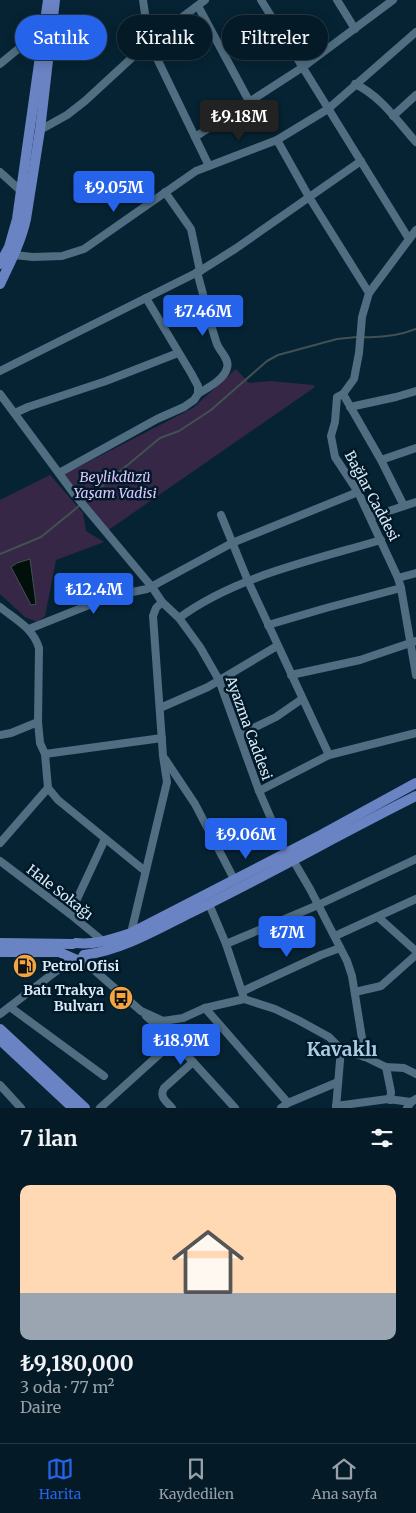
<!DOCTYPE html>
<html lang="tr">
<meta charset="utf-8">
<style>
body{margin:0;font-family:Merriweather,serif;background:#0d232e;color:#f1f3f6;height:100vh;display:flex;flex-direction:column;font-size:19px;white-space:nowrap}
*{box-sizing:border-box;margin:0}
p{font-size:16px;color:#97a1a7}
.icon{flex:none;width:28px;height:28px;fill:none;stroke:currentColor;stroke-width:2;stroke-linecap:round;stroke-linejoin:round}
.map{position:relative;height:1108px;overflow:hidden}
.details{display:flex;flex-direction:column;background:#041a26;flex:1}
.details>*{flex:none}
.banner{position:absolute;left:15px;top:15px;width:386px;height:45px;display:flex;gap:10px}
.price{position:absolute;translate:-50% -42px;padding:0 11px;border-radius:5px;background:#2563eb;color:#fff;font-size:16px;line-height:32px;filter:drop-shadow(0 1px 2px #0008)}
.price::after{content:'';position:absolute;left:50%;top:30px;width:15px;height:11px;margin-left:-8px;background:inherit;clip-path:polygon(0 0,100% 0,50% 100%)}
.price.selected{background:#222;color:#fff}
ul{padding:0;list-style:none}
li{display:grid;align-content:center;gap:10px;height:265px;padding:0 20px}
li+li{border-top:1px solid #253843}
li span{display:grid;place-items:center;height:155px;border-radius:10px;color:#555}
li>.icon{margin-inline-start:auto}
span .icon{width:90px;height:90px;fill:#fffc;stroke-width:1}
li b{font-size:21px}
h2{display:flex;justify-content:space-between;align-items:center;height:60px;padding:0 20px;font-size:21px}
.tag{padding:0 18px;border-radius:22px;background:#041a26;box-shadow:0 2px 12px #0003,0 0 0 1px #253843;font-size:18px;line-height:45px}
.tag.selected{background:#2563eb;color:#fff}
.menu{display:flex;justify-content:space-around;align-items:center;height:70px;border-top:1px solid #253843;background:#041a26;font-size:14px;color:#97a1a7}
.menu a{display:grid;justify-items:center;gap:2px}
.menu .selected{color:#2563eb}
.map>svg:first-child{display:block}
</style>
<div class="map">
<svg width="416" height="1108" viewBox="0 0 416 1108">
<rect width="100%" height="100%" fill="#062333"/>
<g fill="#372746">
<path d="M 236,369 L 249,383 L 270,381 L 313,385 L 315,387 L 107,531 L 65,478 L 65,474 L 193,408 Z"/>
<path d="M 50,475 L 83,513 L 86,531 L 104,542 L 56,560 L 45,616 L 37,622 L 25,617 L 0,594 L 0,500 Z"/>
</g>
<path fill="#01100b" stroke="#425152" d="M 30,559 L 36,604 L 31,605 L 11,567 L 17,563 Z"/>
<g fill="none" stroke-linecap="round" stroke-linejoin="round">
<g stroke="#425152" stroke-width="2">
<path d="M 362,337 C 382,338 398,336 416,329"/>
<path d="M 83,502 L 160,438 L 179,431 L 211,410 L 267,361 L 278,355 L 337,339 L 357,337"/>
<path d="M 0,554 L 41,537 L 79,506"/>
</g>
<g stroke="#506d81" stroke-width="8">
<path d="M 143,0 L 149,42 L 209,166"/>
<path d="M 261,0 L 409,239"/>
<path d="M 337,0 L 355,29"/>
<path d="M 198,6 L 249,101"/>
<path d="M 0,64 L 45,27"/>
<path d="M 355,84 C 381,96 398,122 416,142"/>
<path d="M 393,116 L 416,95"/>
<path d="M 40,130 L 67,115 L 85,101 L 149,42 L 205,0"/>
<path d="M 195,137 L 303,67 L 393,0"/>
<path d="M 277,140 L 309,197 L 369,293"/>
<path d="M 0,172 L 21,191"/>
<path d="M 165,192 L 191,229 L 200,271"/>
<path d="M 416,230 L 369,293 L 362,317 L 359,353 L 354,379 L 343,394 L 337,397 L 335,422 L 331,436 L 335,457 L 358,492 L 398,578 L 401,588 L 416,675"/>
<path d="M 14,255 L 33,257 L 62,256 L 84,249 L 196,171 L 277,140 L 328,109 L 416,32"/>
<path d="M 197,272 C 204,296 209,321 217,344 C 220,352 230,359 227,368 C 224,380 207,388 198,394"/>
<path d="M 0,371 L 200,271 L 235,249 L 361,161"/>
<path d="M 0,394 L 75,495 L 152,587 L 162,602 L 179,618 L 200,647 L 219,680 L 259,791 L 286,853 L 293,860 L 310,889 L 347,961 L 352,976 L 365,1057"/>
<path d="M 343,394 L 381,460 L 404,506"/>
<path d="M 350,407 L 396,397 L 416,391"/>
<path d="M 15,413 L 28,407 L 106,381 L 178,353"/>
<path d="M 381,460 L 416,448"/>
<path d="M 59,473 L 157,419 L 184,407 L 194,400 L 198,394 L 198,386 L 191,373 L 146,298"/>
<path d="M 221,515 L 248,581 L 329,755"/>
<path d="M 371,517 L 416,502"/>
<path d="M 398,578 L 416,573"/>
<path d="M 0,607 C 15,619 33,628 39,648 L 38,722 L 40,743 L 45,754 L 48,788 L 0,843"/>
<path d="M 179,618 C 236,576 314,560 381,540"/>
<path d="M 268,625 L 326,608 L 401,588"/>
<path d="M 29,629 L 94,603 L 113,596 L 147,589 L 232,543 L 358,492"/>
<path d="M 291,675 L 360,660 L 416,641"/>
<path d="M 160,708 L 208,687 L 277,646"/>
<path d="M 0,735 L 11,733 L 38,722"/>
<path d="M 239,735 L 276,717 L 302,699"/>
<path d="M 45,754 L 162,738"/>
<path d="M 165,759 L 195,804 L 235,881"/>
<path d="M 48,788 L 58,800 L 145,871"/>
<path d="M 259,791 L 329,755 L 416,733"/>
<path d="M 0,861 L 70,914 L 104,942"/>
<path d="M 209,904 L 226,944 L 243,995"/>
<path d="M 70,914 L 105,839"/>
<path d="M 378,917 L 416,951"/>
<path d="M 131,933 L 167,782 L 163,756 L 153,616 L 156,608 L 162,602"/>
<path d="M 335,936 L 416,899"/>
<path d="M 226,944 L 318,905 L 416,859"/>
<path d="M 77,960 L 94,970 L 141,1011 L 163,1021 L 183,1018 L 205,1008 L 244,999 L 275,1009 L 298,1020 L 329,1037 L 341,1049 L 347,1052 L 365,1057 L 386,1067 L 404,1068 L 416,1074"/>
<path d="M 243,991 L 321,955 L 340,948"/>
<path d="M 355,992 L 381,986 L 416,955"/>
<path d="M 10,1007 L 104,1076"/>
<path d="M 205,1008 L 288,1103"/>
<path d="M 0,1014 L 72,959"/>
<path d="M 146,1016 L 174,1041 L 235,1108"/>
<path d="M 386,1067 L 391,1092 L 390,1100"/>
<path d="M 0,1085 L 21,1108"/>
<path d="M 336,1106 L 388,1099 L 411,1102"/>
<path d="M 100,1108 L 174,1041"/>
<path d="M 172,1108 C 166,1101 159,1097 164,1088 L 193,1062"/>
<path d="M 281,1108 L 288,1103 L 338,1082"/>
<path d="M 336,1108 L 341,1049"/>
<path d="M 407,1108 L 411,1102 L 416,1099"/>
</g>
<g stroke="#6a83c3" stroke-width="10">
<path d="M 0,264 L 9,247 L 17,219 L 48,0"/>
<path d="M 0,284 C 10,263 21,242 26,219 L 40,130 L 55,0"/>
<path d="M 0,943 L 73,944"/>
<path d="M 76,943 C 96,945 112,939 131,933 L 321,835 L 416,783"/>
<path d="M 0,952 L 59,952 L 77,960 L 82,959 L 84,955"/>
<path d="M 84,955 C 120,951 158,929 190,913 C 266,876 340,834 416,796"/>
<path d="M 0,1029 L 85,1108"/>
<path d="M 0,1040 L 73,1108"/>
</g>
</g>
<defs>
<g id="fuel-disc" transform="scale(1.25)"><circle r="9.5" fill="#f2a541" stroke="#001929"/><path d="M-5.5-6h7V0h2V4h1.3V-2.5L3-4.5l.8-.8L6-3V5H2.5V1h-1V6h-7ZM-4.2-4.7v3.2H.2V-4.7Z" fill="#111"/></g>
<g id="bus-disc" transform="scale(1.25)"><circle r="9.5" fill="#f2a541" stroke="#001929"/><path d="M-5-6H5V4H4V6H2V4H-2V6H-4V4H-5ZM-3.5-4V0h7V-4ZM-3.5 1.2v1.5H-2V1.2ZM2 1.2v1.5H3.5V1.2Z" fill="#111"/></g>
</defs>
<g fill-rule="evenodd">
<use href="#fuel-disc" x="25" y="966"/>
<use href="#bus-disc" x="121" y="998"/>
</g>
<g text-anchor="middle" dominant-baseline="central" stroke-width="5" stroke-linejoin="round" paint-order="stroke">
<g font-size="14" font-style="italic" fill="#e1c6fe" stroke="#001929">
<text x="115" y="477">Beylikdüzü<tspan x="115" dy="16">Yaşam Vadisi</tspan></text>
</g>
<g font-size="14" fill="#daeaf6" stroke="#001929">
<text transform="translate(372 496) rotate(62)">Bağlar Caddesi</text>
<text transform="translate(249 728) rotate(70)">Ayazma Caddesi</text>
<text transform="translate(60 892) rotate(38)">Hale Sokağı</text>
</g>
<g font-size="14" font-weight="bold" fill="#daeaf6" stroke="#001929" text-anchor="start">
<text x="42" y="966">Petrol Ofisi</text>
<text x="104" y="990" text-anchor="end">Batı Trakya<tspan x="104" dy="16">Bulvarı</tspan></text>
</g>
<g font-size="19" font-weight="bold" fill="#abcbe2" stroke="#001929">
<text x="342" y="1049">Kavaklı</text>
</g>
</g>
</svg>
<b class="price selected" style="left:239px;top:142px">₺9.18M</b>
<b class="price" style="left:114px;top:213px">₺9.05M</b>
<b class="price" style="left:203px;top:337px">₺7.46M</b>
<b class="price" style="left:94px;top:615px">₺12.4M</b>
<b class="price" style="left:246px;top:860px">₺9.06M</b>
<b class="price" style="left:287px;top:958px">₺7M</b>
<b class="price" style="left:181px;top:1066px">₺18.9M</b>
<div class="banner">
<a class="tag selected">Satılık</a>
<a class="tag">Kiralık</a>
<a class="tag">Filtreler</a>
</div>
</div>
<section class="details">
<h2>7 ilan<svg class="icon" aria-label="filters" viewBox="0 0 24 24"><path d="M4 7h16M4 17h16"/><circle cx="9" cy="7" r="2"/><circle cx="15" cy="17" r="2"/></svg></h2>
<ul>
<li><span style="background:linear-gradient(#ffd9b3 70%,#9aa5b1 0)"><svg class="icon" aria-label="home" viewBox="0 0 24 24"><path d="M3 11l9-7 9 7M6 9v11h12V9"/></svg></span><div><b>₺9,180,000</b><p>3 oda · 77 m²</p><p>Daire</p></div></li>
</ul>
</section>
<nav class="menu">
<a class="selected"><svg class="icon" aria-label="map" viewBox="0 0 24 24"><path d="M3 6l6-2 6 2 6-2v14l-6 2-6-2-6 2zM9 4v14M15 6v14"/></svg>Harita</a>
<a><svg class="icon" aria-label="saved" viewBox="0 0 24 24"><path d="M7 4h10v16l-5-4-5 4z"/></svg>Kaydedilen</a>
<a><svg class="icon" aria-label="home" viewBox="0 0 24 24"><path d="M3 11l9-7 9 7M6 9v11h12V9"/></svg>Ana sayfa</a>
</nav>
